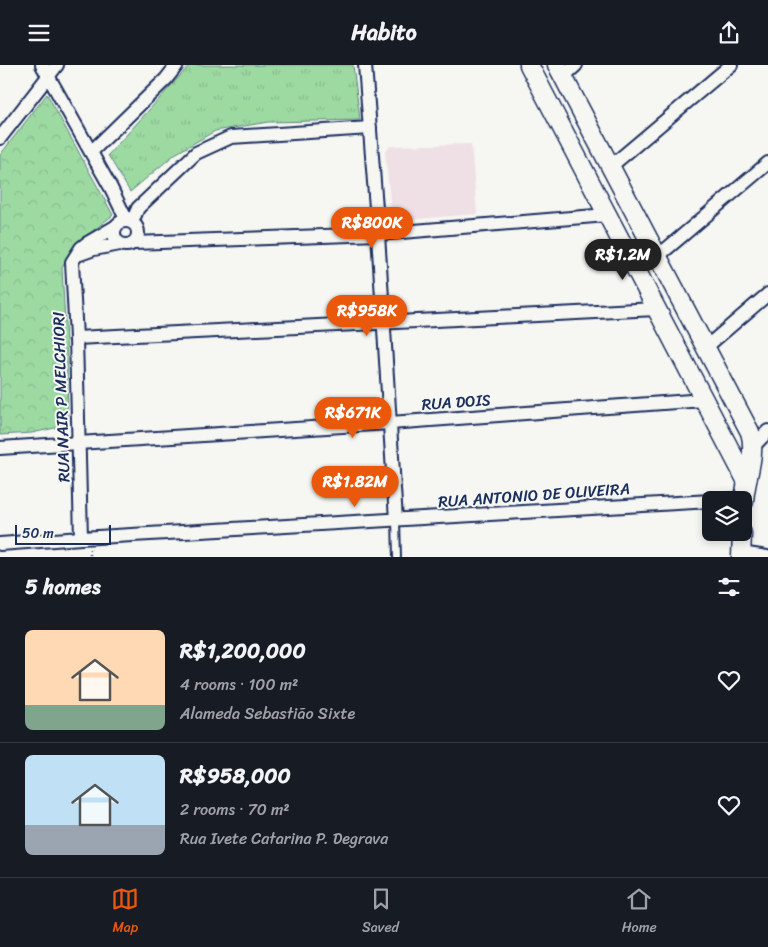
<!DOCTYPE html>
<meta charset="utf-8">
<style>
body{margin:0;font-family:Sriracha,sans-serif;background:#20242c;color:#f1f3f6;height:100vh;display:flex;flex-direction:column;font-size:19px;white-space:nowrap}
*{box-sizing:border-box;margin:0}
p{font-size:16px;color:#9ea1a6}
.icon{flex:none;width:28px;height:28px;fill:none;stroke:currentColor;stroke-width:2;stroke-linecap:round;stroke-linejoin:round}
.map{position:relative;height:492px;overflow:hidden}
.side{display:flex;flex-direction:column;background:#171b24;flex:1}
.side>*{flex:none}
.fabs{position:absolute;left:702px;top:426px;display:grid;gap:10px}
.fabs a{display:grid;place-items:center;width:50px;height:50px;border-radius:8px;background:#171b24;box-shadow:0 2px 8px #0003;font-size:25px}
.scale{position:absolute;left:15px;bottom:12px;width:96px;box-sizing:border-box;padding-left:5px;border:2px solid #1b2f5e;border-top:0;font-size:14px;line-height:18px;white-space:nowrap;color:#1b2f5e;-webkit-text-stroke:4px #f6f6f2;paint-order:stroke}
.price{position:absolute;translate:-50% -42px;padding:0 11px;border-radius:18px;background:#ea580c;color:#fff;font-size:16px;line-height:32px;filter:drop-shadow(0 1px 2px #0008)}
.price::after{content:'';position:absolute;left:50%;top:30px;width:15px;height:11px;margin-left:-8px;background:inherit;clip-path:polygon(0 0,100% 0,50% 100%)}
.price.current{background:#222;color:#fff}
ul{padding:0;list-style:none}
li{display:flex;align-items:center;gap:15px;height:125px;padding:0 25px}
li+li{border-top:1px solid #363941}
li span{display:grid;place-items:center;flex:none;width:140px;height:100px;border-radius:8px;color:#555}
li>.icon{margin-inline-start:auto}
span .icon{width:60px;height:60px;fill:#fffc;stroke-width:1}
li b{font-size:21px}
h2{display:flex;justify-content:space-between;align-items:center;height:60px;padding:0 25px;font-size:21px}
header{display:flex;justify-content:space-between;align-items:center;height:65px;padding:0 25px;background:#171b24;font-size:22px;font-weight:800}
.tabs{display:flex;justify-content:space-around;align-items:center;height:70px;border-top:1px solid #363941;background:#171b24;font-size:14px;color:#9ea1a6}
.tabs a{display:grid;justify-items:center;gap:2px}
.tabs .current{color:#ea580c}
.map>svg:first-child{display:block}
</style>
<header><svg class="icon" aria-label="menu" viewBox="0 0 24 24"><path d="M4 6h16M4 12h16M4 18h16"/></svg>Habito<svg class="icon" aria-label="share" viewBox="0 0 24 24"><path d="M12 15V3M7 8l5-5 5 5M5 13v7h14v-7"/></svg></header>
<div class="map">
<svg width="768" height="492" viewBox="0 0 768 492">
<defs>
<pattern id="grass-tufts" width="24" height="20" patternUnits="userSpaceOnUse" patternTransform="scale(1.25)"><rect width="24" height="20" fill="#9ddaa2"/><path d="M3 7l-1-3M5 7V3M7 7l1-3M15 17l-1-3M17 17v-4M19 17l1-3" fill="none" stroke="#87bb8e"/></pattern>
<pattern id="forest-crowns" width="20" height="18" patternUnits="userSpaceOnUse" patternTransform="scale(1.25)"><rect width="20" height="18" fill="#9ddaa2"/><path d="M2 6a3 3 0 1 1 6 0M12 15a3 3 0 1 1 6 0" fill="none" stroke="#87bb8e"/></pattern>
</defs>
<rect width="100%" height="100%" fill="#f6f6f2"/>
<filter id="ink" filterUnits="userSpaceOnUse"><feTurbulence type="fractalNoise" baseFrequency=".02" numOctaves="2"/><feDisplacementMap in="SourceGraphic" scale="10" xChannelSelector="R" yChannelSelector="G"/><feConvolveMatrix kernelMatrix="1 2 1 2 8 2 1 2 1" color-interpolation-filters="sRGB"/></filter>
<g filter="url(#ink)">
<path fill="#efe0e5" d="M 471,79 L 477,149 L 392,156 L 385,87 L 390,81 Z"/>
<path fill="url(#grass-tufts)" stroke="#5c8480" d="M 190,0 L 353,0 L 360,55 L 268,57 L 215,66 L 175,89 L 130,127 L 108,90 Z"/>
<path fill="url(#forest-crowns)" stroke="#5c8480" d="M 47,29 L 113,150 L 75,180 L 62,203 L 67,294 L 68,360 L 32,368 L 0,370 L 0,90 Z"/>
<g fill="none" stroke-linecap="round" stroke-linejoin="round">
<g stroke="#1b2f5e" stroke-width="10">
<path id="lane" d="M 396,455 L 397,492"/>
</g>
<g stroke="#1b2f5e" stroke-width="16">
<g id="street">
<path d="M 42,0 L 111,123 L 127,156"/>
<path d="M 365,0 L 378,169 L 396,455"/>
<path d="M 563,12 L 576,0"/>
<path d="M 0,73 L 57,0"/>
<path d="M 91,87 L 166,14 L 177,0"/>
<path d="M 610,102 L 731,0"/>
<circle cx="126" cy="168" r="12"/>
<path d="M 132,157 L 138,143 L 196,88 L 231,72 L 370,63"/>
<path d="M 134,178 L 378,169 L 607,150"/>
<path d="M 80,189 L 94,184 L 120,179"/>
<path d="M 657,192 L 768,98"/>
<path d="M 76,273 L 656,244"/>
<path d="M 705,283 L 768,229"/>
<path d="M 0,383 L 390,358 L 704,335"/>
<path d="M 749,386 L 768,366"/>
<path d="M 723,435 L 744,434"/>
<path d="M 81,473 L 76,273 L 72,197 L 81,183 L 86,179 L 115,162"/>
<path d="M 0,479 L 81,473 L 711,436"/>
<path d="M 741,488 L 767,492"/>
</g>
</g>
<g stroke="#1b2f5e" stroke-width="21">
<g id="secondary">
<path d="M 529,0 L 746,415"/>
<path d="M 557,0 L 750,367 C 757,390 745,414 744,437"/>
<path d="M 741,492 L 742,468"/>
</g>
</g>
<path stroke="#1b2f5e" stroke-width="2.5" stroke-dasharray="1 4" stroke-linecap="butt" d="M 90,484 L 90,492"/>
<use href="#lane" stroke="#f6f6f2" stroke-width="6"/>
<use href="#street" stroke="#f6f6f2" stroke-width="12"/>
<use href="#secondary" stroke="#f6f6f2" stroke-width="18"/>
</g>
</g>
<g text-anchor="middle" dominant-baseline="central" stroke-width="4" stroke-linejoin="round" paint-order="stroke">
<g font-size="16" fill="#1b2f5e" stroke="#f6f6f2">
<text transform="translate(61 332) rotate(-92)">RUA NAIR P MELCHIORI</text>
<text transform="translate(456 337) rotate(-4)">RUA DOIS</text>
<text transform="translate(534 430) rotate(-4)">RUA ANTONIO DE OLIVEIRA</text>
</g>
</g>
</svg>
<div class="fabs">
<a><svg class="icon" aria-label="layers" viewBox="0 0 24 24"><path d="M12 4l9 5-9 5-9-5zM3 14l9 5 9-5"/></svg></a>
</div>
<div class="scale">50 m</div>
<b class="price" style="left:372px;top:184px">R$800K</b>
<b class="price current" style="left:623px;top:216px">R$1.2M</b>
<b class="price" style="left:367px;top:272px">R$958K</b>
<b class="price" style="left:353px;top:374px">R$671K</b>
<b class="price" style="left:355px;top:443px">R$1.82M</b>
</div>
<section class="side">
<h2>5 homes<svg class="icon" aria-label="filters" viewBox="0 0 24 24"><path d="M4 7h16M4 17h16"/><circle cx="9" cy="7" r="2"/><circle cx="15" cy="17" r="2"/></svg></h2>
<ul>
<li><span style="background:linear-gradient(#ffd9b3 75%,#7fa58c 0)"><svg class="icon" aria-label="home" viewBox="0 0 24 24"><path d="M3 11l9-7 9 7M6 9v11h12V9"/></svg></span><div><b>R$1,200,000</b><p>4 rooms · 100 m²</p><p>Alameda Sebastião Sixte</p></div><svg class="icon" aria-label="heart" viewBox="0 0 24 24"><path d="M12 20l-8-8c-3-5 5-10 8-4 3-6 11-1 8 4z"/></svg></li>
<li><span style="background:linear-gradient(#bfe0f5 70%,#9aa5b1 0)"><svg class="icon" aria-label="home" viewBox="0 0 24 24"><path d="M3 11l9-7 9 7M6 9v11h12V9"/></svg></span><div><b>R$958,000</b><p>2 rooms · 70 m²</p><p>Rua Ivete Catarina P. Degrava</p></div><svg class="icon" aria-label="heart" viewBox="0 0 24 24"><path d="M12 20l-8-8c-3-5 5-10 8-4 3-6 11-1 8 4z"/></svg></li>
</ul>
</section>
<nav class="tabs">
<a class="current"><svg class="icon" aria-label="map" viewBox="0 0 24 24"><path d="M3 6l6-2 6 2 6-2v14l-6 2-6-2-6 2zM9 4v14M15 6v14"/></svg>Map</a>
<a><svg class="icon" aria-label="saved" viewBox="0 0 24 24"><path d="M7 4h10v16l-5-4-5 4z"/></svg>Saved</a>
<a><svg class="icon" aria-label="home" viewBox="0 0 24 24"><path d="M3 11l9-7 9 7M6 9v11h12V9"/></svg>Home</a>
</nav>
